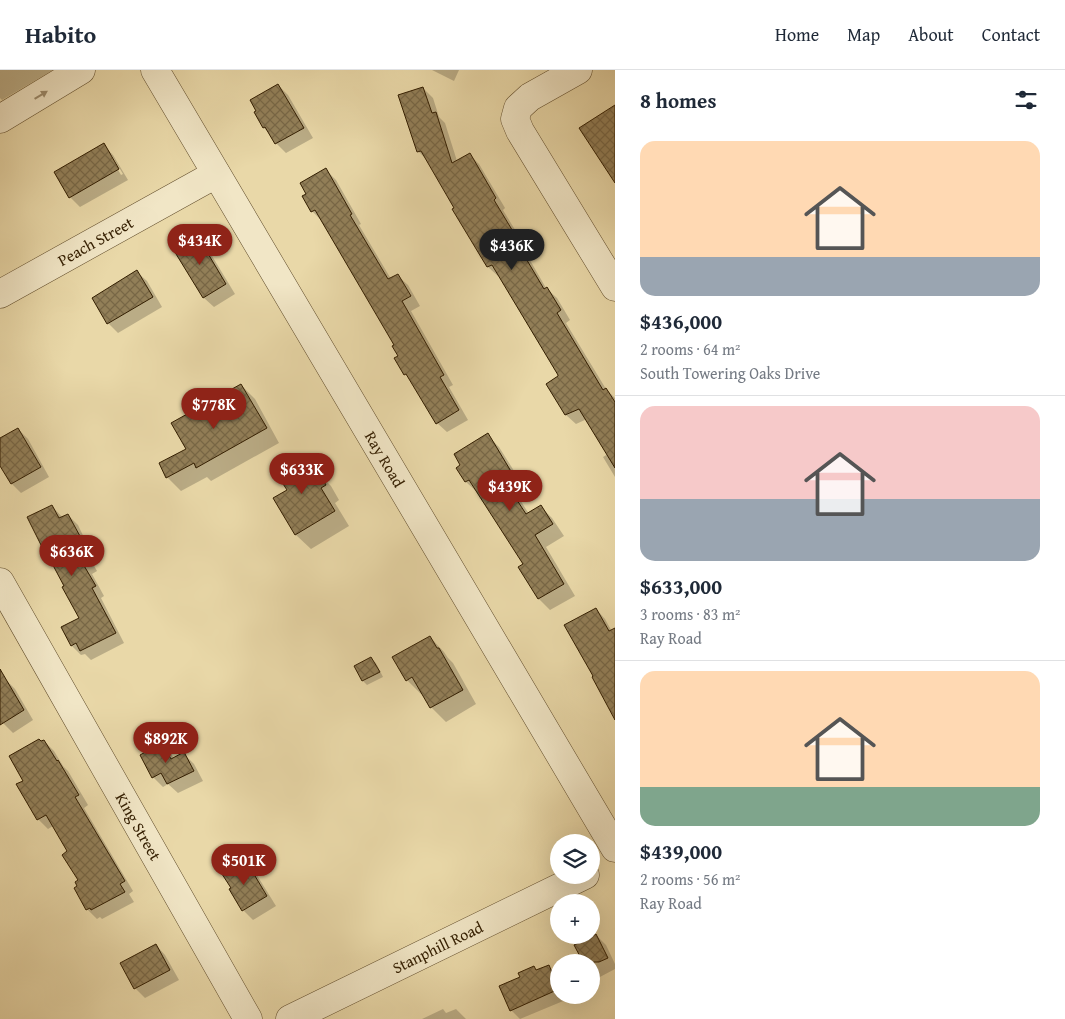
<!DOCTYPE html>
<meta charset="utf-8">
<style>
body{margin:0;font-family:"Gentium Book Plus",serif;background:#f2f2f3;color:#1f2937;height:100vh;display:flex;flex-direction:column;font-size:19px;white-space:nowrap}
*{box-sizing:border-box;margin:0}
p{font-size:16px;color:#747a83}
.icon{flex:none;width:28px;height:28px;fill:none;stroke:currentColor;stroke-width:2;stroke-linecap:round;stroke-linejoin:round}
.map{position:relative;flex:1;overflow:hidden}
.panel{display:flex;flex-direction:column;background:#fff;width:450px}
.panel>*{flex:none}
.controls{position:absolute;left:550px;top:764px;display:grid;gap:10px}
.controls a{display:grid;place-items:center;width:50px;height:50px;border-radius:50%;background:#fff;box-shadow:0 5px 20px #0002;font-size:25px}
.price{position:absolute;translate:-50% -42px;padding:0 11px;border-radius:18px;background:#8f2418;color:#fff;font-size:16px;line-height:32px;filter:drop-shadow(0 1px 2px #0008)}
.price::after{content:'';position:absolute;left:50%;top:30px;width:15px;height:11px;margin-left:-8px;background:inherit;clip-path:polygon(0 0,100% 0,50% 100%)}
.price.on{background:#222;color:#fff}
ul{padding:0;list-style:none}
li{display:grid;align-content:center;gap:10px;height:265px;padding:0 25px}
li+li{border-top:1px solid #e0e1e3}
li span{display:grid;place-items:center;height:155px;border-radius:15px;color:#555}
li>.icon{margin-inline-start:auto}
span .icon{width:90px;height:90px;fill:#fffc;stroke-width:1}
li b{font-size:21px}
h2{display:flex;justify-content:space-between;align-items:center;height:60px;padding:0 25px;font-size:21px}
header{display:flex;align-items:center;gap:30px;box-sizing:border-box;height:70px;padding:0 25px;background:#fff;border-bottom:1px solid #e0e1e3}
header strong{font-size:24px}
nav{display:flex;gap:28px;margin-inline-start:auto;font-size:18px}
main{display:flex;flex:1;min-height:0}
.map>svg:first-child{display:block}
</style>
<header>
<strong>Habito</strong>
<nav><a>Home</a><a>Map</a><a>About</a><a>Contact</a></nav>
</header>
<main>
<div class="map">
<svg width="615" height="949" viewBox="0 0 615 949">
<defs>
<pattern id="building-cross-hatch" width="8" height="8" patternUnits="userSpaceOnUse" patternTransform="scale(1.25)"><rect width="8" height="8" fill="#927f58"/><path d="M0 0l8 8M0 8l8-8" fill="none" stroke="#786746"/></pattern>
</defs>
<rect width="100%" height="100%" fill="#e9d8a8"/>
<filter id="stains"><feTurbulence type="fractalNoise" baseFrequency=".004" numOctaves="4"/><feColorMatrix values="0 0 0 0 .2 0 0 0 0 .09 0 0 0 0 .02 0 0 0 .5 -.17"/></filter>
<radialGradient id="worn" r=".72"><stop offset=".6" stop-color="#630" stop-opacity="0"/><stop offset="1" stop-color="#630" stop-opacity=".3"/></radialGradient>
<g fill="#0003" fill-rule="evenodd">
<path d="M 0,0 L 53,0 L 2,30 L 0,28 Z"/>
<path d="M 432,0 L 459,0 L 454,11 Z"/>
<path d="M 278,15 L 288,25 L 313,68 L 286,83 L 276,73 L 271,65 L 264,58 L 255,43 Z"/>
<path d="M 423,18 L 433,28 L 439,47 L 445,53 L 457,91 L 469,84 L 479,94 L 505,138 L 503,140 L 529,183 L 527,185 L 546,218 L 557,228 L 570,250 L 566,253 L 606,319 L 615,328 L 615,407 L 603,387 L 608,384 L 587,349 L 576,354 L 566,345 L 548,314 L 560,307 L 500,205 L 498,206 L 488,197 L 454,140 L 456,139 L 428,91 L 418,81 Z"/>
<path d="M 103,75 L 113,85 L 128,110 L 80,137 L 70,127 L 56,102 ZM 109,84 L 111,84 L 123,104 L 121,105 Z"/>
<path d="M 326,100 L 336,110 L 361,154 L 359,155 L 391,209 L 398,206 L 408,215 L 420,236 L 411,241 L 453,315 L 449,317 L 468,350 L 447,362 L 437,353 L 413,312 L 405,304 L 396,276 L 322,151 L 312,141 L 307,124 Z"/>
<path d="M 196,167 L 206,176 L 235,224 L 214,237 L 204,228 L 175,179 Z"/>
<path d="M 137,202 L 147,211 L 162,237 L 118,263 L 108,253 L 93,228 Z"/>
<path d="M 241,315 L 255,329 L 279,373 L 211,411 L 207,407 L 181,421 L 167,407 L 187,379 Z"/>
<path d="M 18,359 L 28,369 L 49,407 L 21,423 L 12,414 L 0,393 L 0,370 Z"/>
<path d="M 487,365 L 499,377 L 526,420 L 517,425 L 529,444 L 540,436 L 552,448 L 564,466 L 546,477 L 575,526 L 550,540 L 539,529 L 525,494 L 478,423 L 466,412 L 458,398 Z"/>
<path d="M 301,386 L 331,416 L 339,430 L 335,433 L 349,456 L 311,479 L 296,465 L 275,428 L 288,420 Z"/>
<path d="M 52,436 L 63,448 L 68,445 L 78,455 L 89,478 L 85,480 L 97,501 L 92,504 L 104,526 L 101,528 L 124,573 L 91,590 L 85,584 L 81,585 L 72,576 L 62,558 L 81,548 L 66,516 L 51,489 L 47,485 L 28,448 Z"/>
<path d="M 596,539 L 605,549 L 615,567 L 615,640 Z"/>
<path d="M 430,567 L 444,582 L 448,588 L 453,593 L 476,634 L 446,652 L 431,637 L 423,623 L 421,624 L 407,610 Z"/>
<path d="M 371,589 L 376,593 L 383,607 L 367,615 L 363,611 Z"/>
<path d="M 5,609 L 15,619 L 33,650 L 13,663 L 3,653 L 0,648 L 0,612 Z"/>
<path d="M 44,671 L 54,681 L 63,696 L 68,701 L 88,735 L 84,738 L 133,821 L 129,824 L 134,832 L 102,849 L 100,847 L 97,849 L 87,839 L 79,817 L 79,811 L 69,782 L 53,756 L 48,759 L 38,749 L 25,711 L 41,673 Z"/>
<path d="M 162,674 L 171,684 L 174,689 L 184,684 L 194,694 L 203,711 L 178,723 L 168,714 L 163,717 L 153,707 Z"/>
<path d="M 246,792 L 255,802 L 276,836 L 253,850 L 243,840 Z"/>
<path d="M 596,865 L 606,875 L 615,894 L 615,899 L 598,908 L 591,902 L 591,892 L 585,892 L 576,875 Z"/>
<path d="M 156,875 L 165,885 L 179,910 L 145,928 L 135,918 Z"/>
<path d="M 548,896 L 559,907 L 559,925 L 566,925 L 568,929 L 520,949 L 511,940 L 521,908 L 534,898 L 537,901 Z"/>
<path d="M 443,939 L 446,943 L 456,939 L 466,949 L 422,949 Z"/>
</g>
<g fill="url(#building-cross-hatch)" stroke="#331e01">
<path d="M 278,14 L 304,58 L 275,74 L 265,57 L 263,58 L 254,42 L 256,41 L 250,30 Z"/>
<path d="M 423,17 L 432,43 L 436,42 L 452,93 L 470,83 L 496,128 L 494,130 L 520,173 L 518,175 L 544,219 L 547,217 L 561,240 L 557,243 L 603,320 L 606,318 L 615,332 L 615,398 L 579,339 L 565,345 L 546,314 L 558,306 L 558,305 L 492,195 L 487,197 L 452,139 L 454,138 L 421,81 L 417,82 L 398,25 Z"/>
<path d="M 615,35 L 615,113 L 579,58 Z"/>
<path d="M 104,73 L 119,99 L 69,128 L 54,102 Z"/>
<path d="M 326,98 L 352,144 L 350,145 L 388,209 L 398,204 L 411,226 L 402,231 L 444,305 L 440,307 L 459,340 L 436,354 L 406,304 L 404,305 L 394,288 L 398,286 L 392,276 L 394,275 L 315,140 L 311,142 L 302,126 L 306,124 L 300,113 Z"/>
<path d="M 197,165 L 226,214 L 203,228 L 173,179 Z"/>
<path d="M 137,200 L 153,227 L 107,254 L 92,228 Z"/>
<path d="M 241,314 L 267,358 L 196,398 L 194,393 L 166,408 L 159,393 L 186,379 L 171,353 Z"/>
<path d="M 18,358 L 41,397 L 11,414 L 0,396 L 0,368 Z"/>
<path d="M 488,363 L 515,408 L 506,413 L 526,444 L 541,435 L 553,454 L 535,465 L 564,514 L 538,529 L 518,497 L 523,494 L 469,410 L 465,412 L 456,398 L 460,395 L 454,384 Z"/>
<path d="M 301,384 L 312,403 L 317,400 L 326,415 L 321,418 L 335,441 L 295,465 L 273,428 L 287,420 L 274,400 Z"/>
<path d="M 52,435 L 59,448 L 68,444 L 81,468 L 77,470 L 88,491 L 83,494 L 96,516 L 92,518 L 116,563 L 80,581 L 76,573 L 71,576 L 61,557 L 79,548 L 62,517 L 64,516 L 47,484 L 46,485 L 27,447 Z"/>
<path d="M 596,538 L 609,561 L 615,558 L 615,650 L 592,607 L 593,606 L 564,555 Z"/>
<path d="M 430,566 L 437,578 L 439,578 L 463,620 L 430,638 L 412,607 L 406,611 L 392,587 Z"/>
<path d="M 371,587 L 380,602 L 362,611 L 354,596 Z"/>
<path d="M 0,599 L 24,640 L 0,655 Z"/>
<path d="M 39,669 L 41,671 L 44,670 L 57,691 L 58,690 L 79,725 L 75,727 L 125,811 L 120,814 L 125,822 L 91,840 L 90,838 L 86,840 L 74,818 L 77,816 L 75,812 L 78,810 L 62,785 L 67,781 L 46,745 L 37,750 L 16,714 L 23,711 L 9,686 Z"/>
<path d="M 162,673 L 171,689 L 184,682 L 194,701 L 167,714 L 161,703 L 152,708 L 140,685 Z"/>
<path d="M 246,791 L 267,826 L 242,841 L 229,819 L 231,818 L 222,804 Z"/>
<path d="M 596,864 L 608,888 L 599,892 L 583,892 L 574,875 Z"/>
<path d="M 156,874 L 170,900 L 134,919 L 120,893 Z"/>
<path d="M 549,895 L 559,919 L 510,941 L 499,916 L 520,907 L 518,903 L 534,896 L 536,900 Z"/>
</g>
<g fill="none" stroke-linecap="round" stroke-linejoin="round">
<g stroke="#604c2b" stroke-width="29">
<g id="minor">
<path id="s1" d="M 155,0 L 615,778"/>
<path d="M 578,0 L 530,27 L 518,38 L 515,49 L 520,61 L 615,217"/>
<path d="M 0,49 L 81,0"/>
<path id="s2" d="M 0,224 L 216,104"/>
<path id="s3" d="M 0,512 L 248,949"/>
<path id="s4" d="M 290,949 L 585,805"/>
</g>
</g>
<use href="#minor" stroke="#f1e6c6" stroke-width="28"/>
</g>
<defs><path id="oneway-solid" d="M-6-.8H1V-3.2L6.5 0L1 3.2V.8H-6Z" transform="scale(1.25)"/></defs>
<use fill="#9c8c6d" href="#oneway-solid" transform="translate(41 25) rotate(-31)"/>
<g text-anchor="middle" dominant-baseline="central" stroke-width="4.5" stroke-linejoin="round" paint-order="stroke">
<g font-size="16" fill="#331e01" stroke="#f1e6c6">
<text stroke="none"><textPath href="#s2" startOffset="109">Peach Street</textPath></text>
<text stroke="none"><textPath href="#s1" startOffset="452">Ray Road</textPath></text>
<text stroke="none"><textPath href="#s3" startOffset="281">King Street</textPath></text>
<text stroke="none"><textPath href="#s4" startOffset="164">Stanphill Road</textPath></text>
</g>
</g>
<rect width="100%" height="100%" filter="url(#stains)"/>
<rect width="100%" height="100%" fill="url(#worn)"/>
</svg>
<div class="controls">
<a><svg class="icon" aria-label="layers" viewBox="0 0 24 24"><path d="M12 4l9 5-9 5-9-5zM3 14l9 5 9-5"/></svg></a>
<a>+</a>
<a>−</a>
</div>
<b class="price" style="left:200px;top:196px">$434K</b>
<b class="price on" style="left:512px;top:201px">$436K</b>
<b class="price" style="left:214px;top:360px">$778K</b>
<b class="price" style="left:302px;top:425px">$633K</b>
<b class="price" style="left:510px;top:442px">$439K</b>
<b class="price" style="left:72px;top:507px">$636K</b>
<b class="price" style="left:166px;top:694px">$892K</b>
<b class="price" style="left:244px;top:816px">$501K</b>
</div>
<section class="panel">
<h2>8 homes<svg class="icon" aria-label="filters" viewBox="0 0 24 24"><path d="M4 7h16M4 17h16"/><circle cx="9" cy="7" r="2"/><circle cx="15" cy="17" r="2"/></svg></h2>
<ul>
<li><span style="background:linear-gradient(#ffd9b3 75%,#9aa5b1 0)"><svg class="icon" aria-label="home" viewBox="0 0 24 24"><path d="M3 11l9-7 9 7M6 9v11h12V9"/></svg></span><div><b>$436,000</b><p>2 rooms · 64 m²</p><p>South Towering Oaks Drive</p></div></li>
<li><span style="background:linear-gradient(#f6c9c9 60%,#9aa5b1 0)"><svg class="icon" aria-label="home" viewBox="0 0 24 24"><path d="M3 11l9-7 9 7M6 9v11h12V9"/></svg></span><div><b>$633,000</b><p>3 rooms · 83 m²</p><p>Ray Road</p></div></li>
<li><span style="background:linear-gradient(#ffd9b3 75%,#7fa58c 0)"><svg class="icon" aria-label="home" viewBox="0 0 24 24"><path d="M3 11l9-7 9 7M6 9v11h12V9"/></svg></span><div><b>$439,000</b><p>2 rooms · 56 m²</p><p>Ray Road</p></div></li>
</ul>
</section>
</main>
